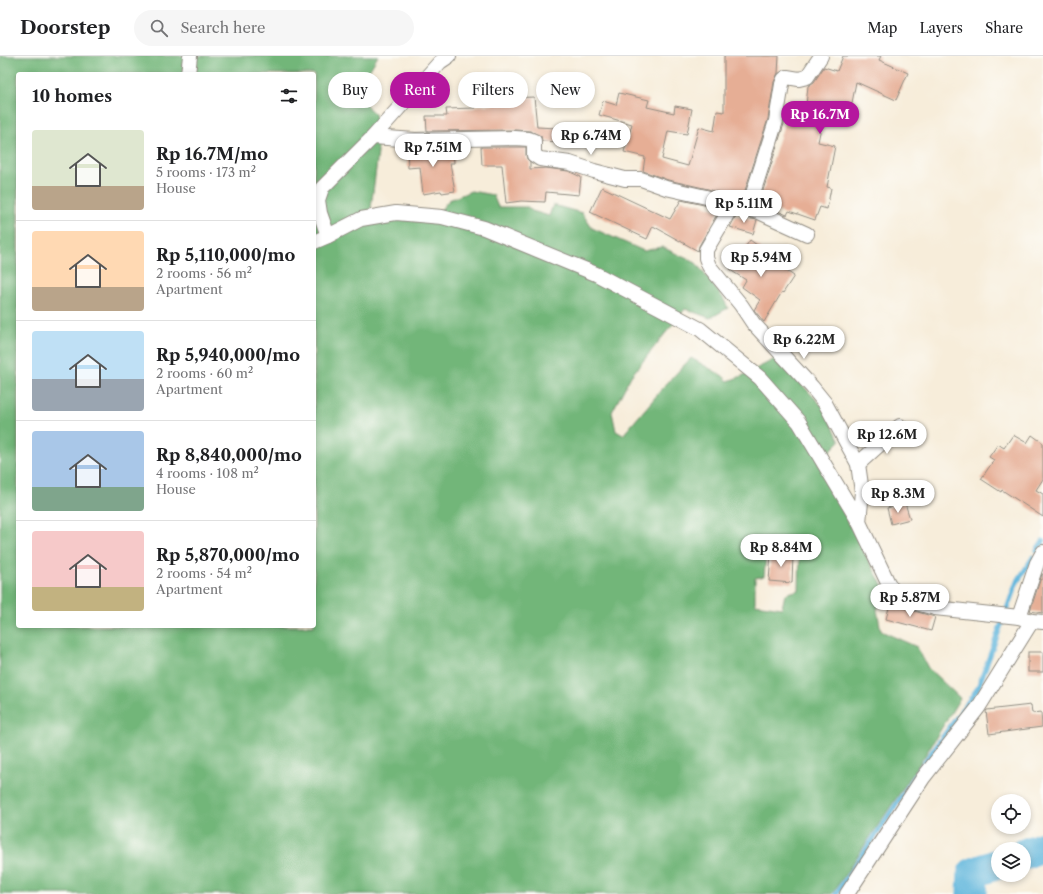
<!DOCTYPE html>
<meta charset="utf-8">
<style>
body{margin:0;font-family:"Libre Caslon Text",serif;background:#f6f6f6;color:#202124;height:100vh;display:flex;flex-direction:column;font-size:15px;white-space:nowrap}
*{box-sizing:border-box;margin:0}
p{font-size:13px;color:#757577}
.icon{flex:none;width:22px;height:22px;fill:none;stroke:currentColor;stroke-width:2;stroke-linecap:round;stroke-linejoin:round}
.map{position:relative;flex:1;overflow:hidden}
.side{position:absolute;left:16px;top:16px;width:300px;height:556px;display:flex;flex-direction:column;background:#fff;border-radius:4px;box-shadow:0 2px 6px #0003}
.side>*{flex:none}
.banner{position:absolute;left:328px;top:16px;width:380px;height:36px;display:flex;gap:8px}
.tools{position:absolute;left:991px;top:738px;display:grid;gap:8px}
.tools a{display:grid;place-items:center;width:40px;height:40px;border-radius:50%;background:#fff;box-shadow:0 2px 6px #0003;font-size:20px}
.price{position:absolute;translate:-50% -34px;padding:0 9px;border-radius:14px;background:#fff;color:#222;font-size:13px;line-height:26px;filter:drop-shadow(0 1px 2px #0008)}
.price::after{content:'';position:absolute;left:50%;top:24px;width:12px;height:9px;margin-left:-6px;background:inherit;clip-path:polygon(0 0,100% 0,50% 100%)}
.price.current{background:#b5179e;color:#fff}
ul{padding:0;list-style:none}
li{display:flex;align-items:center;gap:12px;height:100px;padding:0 16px}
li+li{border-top:1px solid #e0e0e0}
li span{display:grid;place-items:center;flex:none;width:112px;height:80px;border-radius:4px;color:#555}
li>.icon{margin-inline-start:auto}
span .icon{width:48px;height:48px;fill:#fffc;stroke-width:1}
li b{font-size:17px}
h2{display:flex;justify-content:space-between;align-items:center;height:48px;padding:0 16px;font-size:17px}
.pill{padding:0 14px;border-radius:18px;background:#fff;box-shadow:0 2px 6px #0003;font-size:14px;line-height:36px}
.pill.current{background:#b5179e;color:#fff}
header{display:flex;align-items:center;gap:24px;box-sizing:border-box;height:56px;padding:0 20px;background:#fff;border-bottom:1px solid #e0e0e0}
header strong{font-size:19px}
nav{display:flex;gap:22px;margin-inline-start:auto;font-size:14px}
.search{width:280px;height:36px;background:#f6f6f6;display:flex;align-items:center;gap:10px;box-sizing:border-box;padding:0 14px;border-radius:22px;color:#757577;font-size:15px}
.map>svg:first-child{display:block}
</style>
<header>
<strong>Doorstep</strong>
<div class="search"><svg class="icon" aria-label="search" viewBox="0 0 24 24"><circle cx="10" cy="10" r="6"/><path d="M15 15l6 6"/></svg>Search here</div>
<nav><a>Map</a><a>Layers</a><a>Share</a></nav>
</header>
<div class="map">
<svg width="1043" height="838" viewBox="0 0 1043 838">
<rect width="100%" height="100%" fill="#fdfcf7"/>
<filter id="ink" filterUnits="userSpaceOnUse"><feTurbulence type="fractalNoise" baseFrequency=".025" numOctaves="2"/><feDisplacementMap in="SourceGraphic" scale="8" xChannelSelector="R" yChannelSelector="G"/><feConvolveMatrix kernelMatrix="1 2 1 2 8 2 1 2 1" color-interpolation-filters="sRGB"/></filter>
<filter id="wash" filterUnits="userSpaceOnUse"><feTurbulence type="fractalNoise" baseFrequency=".012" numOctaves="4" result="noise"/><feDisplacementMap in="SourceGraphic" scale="16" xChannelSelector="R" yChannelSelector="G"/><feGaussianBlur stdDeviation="0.9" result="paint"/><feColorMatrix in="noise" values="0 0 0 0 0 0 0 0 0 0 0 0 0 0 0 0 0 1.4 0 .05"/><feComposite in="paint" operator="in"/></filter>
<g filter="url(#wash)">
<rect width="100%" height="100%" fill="#f7edda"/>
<path fill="#72b679" stroke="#4e7052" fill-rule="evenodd" d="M 0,0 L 378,0 L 369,15 L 360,37 L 367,51 L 375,58 L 378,97 L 369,168 L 394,163 L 432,164 L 449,144 L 471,135 L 493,139 L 498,151 L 528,151 L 532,155 L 549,160 L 553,149 L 582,157 L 592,172 L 644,195 L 662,191 L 696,207 L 723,242 L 728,252 L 710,262 L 685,253 L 631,320 L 612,356 L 616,375 L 623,379 L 669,325 L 691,302 L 723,320 L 728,325 L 742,320 L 777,302 L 823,351 L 840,385 L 818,407 L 853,476 L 885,534 L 877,554 L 881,575 L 917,591 L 928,612 L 960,642 L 926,698 L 832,838 L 0,838 ZM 18,18 L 314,18 L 314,570 L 18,570 ZM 767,491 L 800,491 L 799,534 L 785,538 L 782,552 L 755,548 L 755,522 L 764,520 Z"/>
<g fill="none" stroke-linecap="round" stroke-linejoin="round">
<g stroke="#5fb5dc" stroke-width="5">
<path d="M 1037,494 L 1043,485"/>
<path d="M 836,838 L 929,700 L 978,632 L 1016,528 L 1033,501"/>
</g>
<g stroke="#5fb5dc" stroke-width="31">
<path d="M 1024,798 L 1043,791"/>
<path d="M 972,838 L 973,817 L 998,808"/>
</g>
</g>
<g id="blocks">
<g fill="#e6ae95">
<path d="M 724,0 L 779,0 L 778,17 L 774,26 L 768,63 L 742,144 L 708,133 L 668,124 L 643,115 L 645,101 L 624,96 L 632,68 L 599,59 L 603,45 L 616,49 L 619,37 L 649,44 L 647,51 L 674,57 L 675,50 L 692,53 L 687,78 L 668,75 L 662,103 L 688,110 L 699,71 L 714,75 L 717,55 L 724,56 Z"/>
<path d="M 843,0 L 881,0 L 879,4 L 908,17 L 896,44 L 856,26 L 851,52 L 826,47 L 818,86 L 835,90 L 827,131 L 831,132 L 827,153 L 820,151 L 815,164 L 789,155 L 787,159 L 759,147 L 784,68 L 786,55 L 805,59 L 808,30 L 814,26 L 824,11 L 837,15 Z"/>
<path d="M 534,41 L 537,71 L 577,73 L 576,87 L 542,85 L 541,80 L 530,75 L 515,74 L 427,75 L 426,60 L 447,60 L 446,53 L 475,52 L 474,50 L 493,49 L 492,47 L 510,46 L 510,42 Z"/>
<path d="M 481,91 L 526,91 L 526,99 L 527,103 L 530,106 L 530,113 L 546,112 L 568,115 L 581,121 L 579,139 L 546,136 L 545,146 L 521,145 L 506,147 L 502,109 L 482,109 Z"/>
<path d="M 407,92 L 453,92 L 454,107 L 450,107 L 455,135 L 442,137 L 441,135 L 423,138 L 420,111 L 408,112 Z"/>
<path d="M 602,131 L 670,163 L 681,144 L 704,149 L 719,155 L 699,190 L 698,195 L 653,170 L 647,183 L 590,156 Z"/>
<path d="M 736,160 L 757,164 L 753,178 L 730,171 Z"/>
<path d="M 750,184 L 761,192 L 758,196 L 794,220 L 783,237 L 782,236 L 764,266 L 754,254 L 760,244 L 742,231 L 746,224 L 730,214 Z"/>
<path d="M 1013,379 L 1027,387 L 1032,379 L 1043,387 L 1043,423 L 1036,434 L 1043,438 L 1043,461 L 1002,434 L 1001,436 L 981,423 L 994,404 L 989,401 L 998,388 L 1004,392 Z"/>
<path d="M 905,447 L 910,463 L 891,468 L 887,452 Z"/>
<path d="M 771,498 L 793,499 L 792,527 L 769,525 Z"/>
<path d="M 1042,518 L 1043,518 L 1043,557 L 1030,555 Z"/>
<path d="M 890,548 L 935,561 L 931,575 L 886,563 Z"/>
<rect x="1028" y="596" width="15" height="20"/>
<path d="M 1031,649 L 1032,657 L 1041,656 L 1042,671 L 989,678 L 986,655 L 987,654 Z"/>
</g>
</g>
</g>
<g filter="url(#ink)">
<use href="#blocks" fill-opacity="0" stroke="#918c82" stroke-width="1"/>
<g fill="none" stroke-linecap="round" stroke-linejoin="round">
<g stroke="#918c82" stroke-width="16">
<g id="minor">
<path d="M 188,18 L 190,0"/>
<path d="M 373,81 L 415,84 L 515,82 L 529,83 L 534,85 L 534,99 L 540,103 L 570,107 L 594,115 L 625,123 L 641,123 L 666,132 L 706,141 L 732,150 L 759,156 L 807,178"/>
<path d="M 732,150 L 706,194 L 706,202 L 709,210 L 741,249 L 753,267 L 812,331 L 825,347 L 858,408 L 862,436 L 859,466"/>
<path d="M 748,153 L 776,65 L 782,28 L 784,23 L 787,21 L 799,23 L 807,21 L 821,0"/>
<path d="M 328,180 L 320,157 L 318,144 L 322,132 L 373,81 L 440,6 L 449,0"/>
<path d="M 314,186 L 328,180 L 361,163 L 396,157 L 442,161 L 484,172 L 596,218 L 700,273 L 760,322 L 799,366 L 859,466 L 888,527 L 896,539 L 912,546 L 935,552 L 1019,561 L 1032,565 L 1043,566"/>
<path d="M 858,408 L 900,370"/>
<path d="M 1019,561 L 1037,507 L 1043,496"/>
<path d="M 847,838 L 923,722 L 978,652 L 1032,565"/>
</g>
</g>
<use href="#minor" stroke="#fff" stroke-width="14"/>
</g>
</g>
</svg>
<div class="tools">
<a><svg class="icon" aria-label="locate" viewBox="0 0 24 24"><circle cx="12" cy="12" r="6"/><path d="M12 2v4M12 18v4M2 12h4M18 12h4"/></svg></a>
<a><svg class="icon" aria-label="layers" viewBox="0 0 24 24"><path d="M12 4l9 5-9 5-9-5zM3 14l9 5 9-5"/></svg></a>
</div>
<b class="price current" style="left:820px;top:79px">Rp 16.7M</b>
<b class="price" style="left:591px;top:100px">Rp 6.74M</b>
<b class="price" style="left:433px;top:112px">Rp 7.51M</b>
<b class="price" style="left:744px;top:168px">Rp 5.11M</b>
<b class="price" style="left:761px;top:222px">Rp 5.94M</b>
<b class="price" style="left:804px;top:304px">Rp 6.22M</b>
<b class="price" style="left:887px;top:399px">Rp 12.6M</b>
<b class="price" style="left:898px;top:458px">Rp 8.3M</b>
<b class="price" style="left:781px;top:512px">Rp 8.84M</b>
<b class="price" style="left:910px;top:562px">Rp 5.87M</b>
<div class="banner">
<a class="pill">Buy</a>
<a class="pill current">Rent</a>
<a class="pill">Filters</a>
<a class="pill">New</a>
</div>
<section class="side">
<h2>10 homes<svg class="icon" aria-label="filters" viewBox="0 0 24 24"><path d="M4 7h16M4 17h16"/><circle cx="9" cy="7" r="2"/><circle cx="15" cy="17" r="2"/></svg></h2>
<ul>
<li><span style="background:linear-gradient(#dfe7d0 70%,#b9a48a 0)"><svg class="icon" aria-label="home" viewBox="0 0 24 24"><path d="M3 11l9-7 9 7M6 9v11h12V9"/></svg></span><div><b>Rp 16.7M/mo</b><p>5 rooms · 173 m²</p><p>House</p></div></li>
<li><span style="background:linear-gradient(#ffd9b3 70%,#b9a48a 0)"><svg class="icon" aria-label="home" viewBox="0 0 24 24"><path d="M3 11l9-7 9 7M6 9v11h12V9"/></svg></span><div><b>Rp 5,110,000/mo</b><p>2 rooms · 56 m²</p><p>Apartment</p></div></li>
<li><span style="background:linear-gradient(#bfe0f5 60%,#9aa5b1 0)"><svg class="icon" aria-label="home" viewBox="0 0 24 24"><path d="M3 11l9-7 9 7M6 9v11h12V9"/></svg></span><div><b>Rp 5,940,000/mo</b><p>2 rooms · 60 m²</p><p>Apartment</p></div></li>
<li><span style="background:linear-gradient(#a9c7e8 70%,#7fa58c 0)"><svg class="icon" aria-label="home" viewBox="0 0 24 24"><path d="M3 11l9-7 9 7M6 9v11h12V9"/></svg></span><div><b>Rp 8,840,000/mo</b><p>4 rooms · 108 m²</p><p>House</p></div></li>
<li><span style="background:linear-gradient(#f6c9c9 70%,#c2b280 0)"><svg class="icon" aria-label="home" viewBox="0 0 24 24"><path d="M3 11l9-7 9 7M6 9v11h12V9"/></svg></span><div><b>Rp 5,870,000/mo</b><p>2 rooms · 54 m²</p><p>Apartment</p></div></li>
</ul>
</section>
</div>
